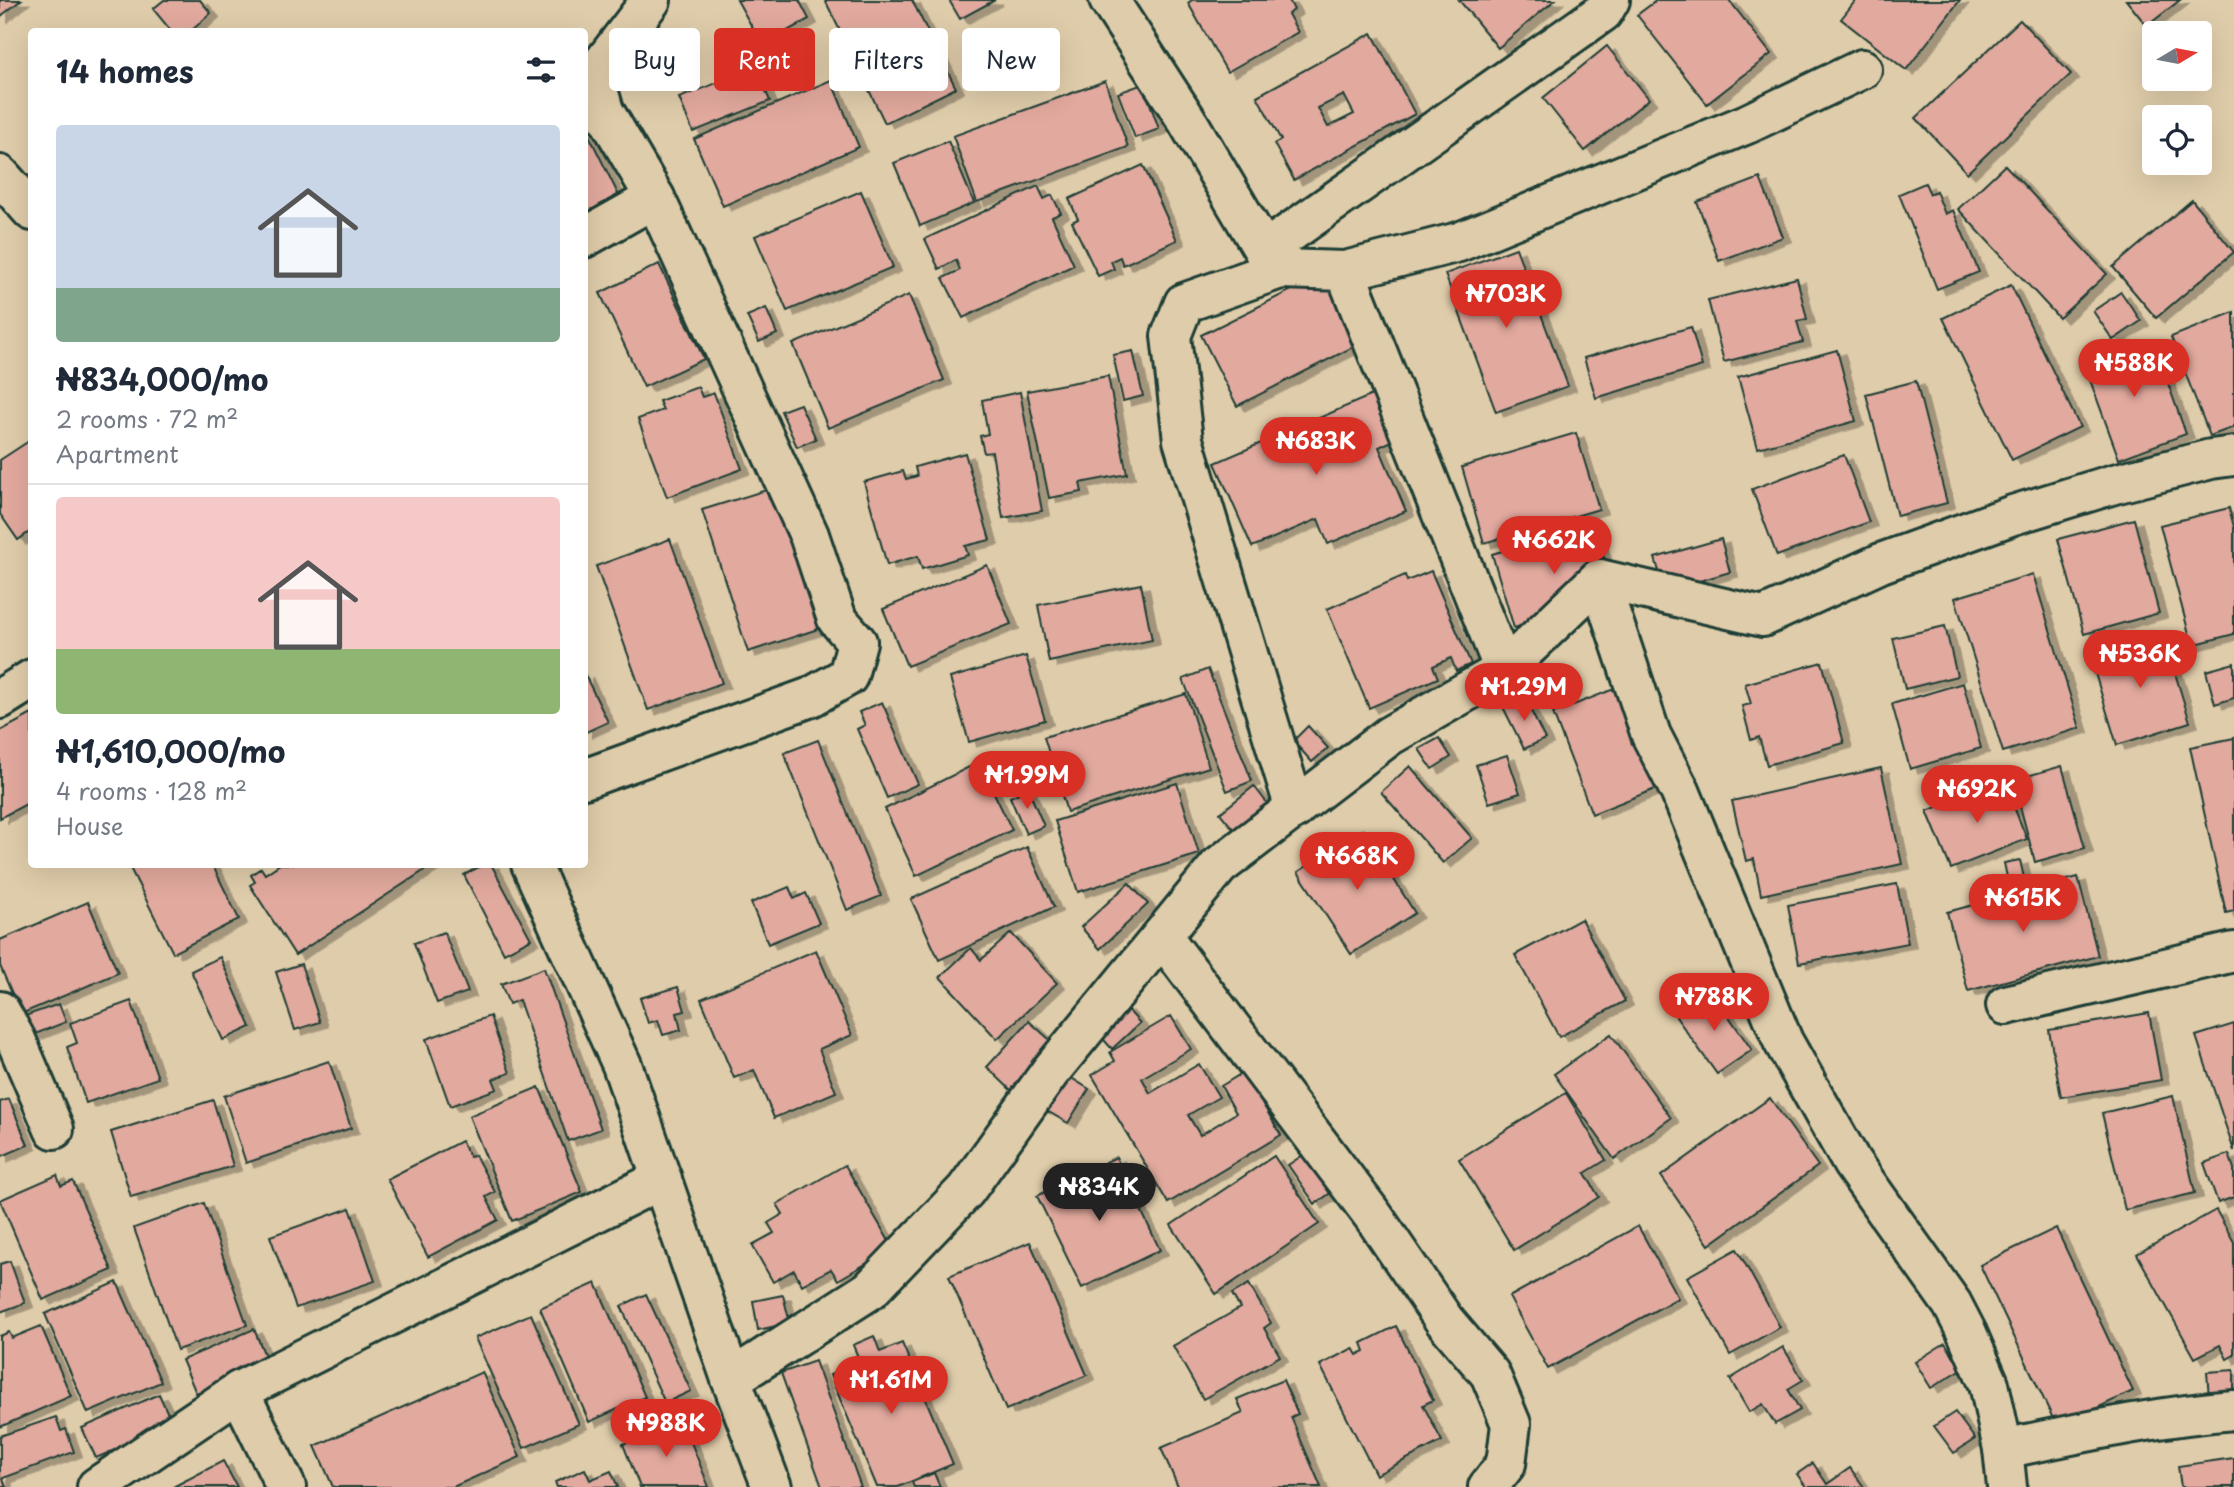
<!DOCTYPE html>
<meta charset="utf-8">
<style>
body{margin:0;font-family:"Playpen Sans",sans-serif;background:#f2f2f3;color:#1f2937;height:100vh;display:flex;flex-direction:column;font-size:26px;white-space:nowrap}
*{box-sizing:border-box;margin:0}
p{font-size:23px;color:#747a83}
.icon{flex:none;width:38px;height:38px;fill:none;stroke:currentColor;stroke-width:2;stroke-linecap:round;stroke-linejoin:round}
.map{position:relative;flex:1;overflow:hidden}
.sheet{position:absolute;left:28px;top:28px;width:560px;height:840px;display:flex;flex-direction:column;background:#fff;border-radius:7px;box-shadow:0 7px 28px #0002}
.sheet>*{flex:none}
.guide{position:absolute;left:609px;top:28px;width:665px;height:63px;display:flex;gap:14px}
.needle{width:46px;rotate:80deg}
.controls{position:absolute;left:2142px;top:21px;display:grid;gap:14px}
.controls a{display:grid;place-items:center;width:70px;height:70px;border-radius:7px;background:#fff;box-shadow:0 7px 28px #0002;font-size:35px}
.price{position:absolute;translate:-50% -60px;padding:0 16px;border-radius:24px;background:#d93025;color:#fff;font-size:23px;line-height:46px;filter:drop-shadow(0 2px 4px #0008)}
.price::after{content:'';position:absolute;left:50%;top:42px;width:21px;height:16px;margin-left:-10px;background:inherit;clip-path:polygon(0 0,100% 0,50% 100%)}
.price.on{background:#222;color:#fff}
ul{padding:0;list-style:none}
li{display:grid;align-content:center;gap:14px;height:371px;padding:0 28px}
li+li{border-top:2px solid #e0e1e3}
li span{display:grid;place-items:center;height:217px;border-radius:7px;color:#555}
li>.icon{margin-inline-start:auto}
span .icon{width:126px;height:126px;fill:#fffc;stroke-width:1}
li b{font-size:30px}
h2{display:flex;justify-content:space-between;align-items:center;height:84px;padding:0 28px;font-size:30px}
.tag{padding:0 24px;border-radius:7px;background:#fff;box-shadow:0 7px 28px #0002;font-size:24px;line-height:63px}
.tag.on{background:#d93025;color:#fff}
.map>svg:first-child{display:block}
</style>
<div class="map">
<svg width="2234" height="1487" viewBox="0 0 2234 1487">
<defs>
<filter id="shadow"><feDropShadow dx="8" dy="4.5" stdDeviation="0" flood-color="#0004"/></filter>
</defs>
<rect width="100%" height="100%" fill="#dfccaa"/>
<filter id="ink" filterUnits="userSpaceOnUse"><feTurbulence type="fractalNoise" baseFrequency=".0143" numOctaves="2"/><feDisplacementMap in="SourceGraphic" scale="14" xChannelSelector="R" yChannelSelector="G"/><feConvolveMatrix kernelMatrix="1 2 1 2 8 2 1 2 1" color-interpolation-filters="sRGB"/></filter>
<g filter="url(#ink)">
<g fill="#e2a99e" stroke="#1f3d34" stroke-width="2" fill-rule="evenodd" filter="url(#shadow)">
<path d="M 0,0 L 21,0 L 0,17 Z"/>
<path d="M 164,0 L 200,0 L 211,13 L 190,32 L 172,32 L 153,9 Z"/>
<path d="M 737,0 L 799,0 L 809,19 L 762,45 Z"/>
<path d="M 825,0 L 912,0 L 956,88 L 885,123 Z"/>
<path d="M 949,0 L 995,0 L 960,19 Z"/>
<path d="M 1192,0 L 1289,0 L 1294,10 L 1288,14 L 1298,32 L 1227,72 L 1188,3 Z"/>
<path d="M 1459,0 L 1555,0 L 1498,48 Z"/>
<path d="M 1657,0 L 1729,0 L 1771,54 L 1707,104 L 1637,15 Z"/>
<path d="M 1856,0 L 1960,0 L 1906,70 L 1841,19 Z"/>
<path d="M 2126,0 L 2180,0 L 2147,26 Z"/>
<path d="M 2020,20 L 2071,74 L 1967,173 L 1916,118 Z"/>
<path d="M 1372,33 L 1415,114 L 1294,180 L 1274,144 L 1281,140 L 1257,96 ZM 1344,95 L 1354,114 L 1328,127 L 1318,108 Z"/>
<path d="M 1607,46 L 1649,99 L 1585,151 L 1543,98 Z"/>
<path d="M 756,67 L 770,101 L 693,132 L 679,98 Z"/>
<path d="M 831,80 L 859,147 L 723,206 L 694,139 Z"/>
<path d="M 1105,81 L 1128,147 L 977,202 L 953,136 Z"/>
<path d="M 1143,84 L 1159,129 L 1135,138 L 1118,93 Z"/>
<path d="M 584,125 L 622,202 L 584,220 Z"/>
<path d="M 948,141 L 974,203 L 920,226 L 894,163 Z"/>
<path d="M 1143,165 L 1177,240 L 1123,265 L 1120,257 L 1111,261 L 1114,269 L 1098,276 L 1072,222 L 1078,219 L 1069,199 Z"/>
<path d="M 2005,165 L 2107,274 L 2059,318 L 1958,209 Z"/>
<path d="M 1760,178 L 1783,237 L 1719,261 L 1697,202 Z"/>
<path d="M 1925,183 L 1930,194 L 1936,191 L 1945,214 L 1953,210 L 1979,272 L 1937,289 L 1899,194 Z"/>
<path d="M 1038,186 L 1044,199 L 1052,195 L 1061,213 L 1052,217 L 1074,265 L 963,318 L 943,278 L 960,270 L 956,260 L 939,269 L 925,239 Z"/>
<path d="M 861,191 L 893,267 L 787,311 L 755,236 Z"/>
<path d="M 2192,200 L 2234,252 L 2156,318 L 2113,267 Z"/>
<path d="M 1516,248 L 1568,386 L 1496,412 L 1445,274 Z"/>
<path d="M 659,264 L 704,359 L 644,387 L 600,293 Z"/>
<path d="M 1326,273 L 1361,343 L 1237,406 L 1201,335 Z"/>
<path d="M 1797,278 L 1807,319 L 1797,321 L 1803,342 L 1724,362 L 1708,300 Z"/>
<path d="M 2011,285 L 2080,427 L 2012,460 L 1943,318 Z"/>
<path d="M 2121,292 L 2141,321 L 2113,340 L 2093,311 Z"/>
<path d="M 909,295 L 944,380 L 828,428 L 793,344 Z"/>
<path d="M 766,308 L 777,334 L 759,342 L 747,316 Z"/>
<path d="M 2234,312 L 2234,427 L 2210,436 L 2171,337 Z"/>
<path d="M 1691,327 L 1702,366 L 1596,398 L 1584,358 Z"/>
<path d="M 2119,345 L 2123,359 L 2155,347 L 2186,434 L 2119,459 L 2082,358 Z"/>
<path d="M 1837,350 L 1856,421 L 1758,448 L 1738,377 Z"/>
<path d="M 1133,351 L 1143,396 L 1123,401 L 1113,355 Z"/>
<path d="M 1108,376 L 1127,474 L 1080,483 L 1082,492 L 1049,498 L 1027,391 Z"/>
<path d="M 1916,381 L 1947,503 L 1897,516 L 1866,394 Z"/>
<path d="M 698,387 L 702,397 L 714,393 L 742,469 L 667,497 L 638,419 L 663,410 L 659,401 Z"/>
<path d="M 1020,392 L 1042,511 L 1003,518 L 992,452 L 984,453 L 980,436 L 988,434 L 982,400 Z"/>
<path d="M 1372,395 L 1392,441 L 1379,447 L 1406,511 L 1328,544 L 1318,519 L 1252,547 L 1215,463 Z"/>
<path d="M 800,404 L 816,439 L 797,447 L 781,411 Z"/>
<path d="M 1576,433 L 1599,509 L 1484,543 L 1462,467 Z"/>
<path d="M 32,439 L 32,530 L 18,540 L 0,514 L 0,460 Z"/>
<path d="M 965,453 L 990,540 L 965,546 L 968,555 L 922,569 L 918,556 L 887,565 L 864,482 L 903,471 L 906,479 L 917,476 L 915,467 Z"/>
<path d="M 1844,455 L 1869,522 L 1777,556 L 1752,489 Z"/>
<path d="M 776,487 L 821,628 L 748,652 L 702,510 Z"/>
<path d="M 2229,508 L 2234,527 L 2234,634 L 2192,645 L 2160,525 Z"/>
<path d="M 2134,519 L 2159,613 L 2084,634 L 2058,539 Z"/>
<path d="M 1594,524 L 1616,598 L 1514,628 L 1492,554 Z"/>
<path d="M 670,539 L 722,683 L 648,710 L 596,566 Z"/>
<path d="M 1721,539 L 1730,572 L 1665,591 L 1655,558 Z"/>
<path d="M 987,565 L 1011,624 L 907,666 L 883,609 Z"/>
<path d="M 1431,571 L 1471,664 L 1456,671 L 1451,658 L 1433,666 L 1438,678 L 1369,708 L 1327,609 L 1405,575 L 1407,581 Z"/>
<path d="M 2033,574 L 2080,728 L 2003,752 L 1955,598 Z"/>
<path d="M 1141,584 L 1152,640 L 1049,662 L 1038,605 Z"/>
<path d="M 1945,626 L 1957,676 L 1905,689 L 1893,638 Z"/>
<path d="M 2163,634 L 2190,722 L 2117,745 L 2090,657 Z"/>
<path d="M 1026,656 L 1045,720 L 969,742 L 950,678 Z"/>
<path d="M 1822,662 L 1844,743 L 1767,765 L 1759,737 L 1751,740 L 1742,706 L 1751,704 L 1745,684 Z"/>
<path d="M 2234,663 L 2234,698 L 2215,704 L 2206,671 Z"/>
<path d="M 1208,669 L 1252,781 L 1227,791 L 1183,679 Z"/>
<path d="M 584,673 L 608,722 L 584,733 Z"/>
<path d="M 1963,683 L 1981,748 L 1910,769 L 1892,704 Z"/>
<path d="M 1624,685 L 1663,786 L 1592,814 L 1553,713 Z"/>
<path d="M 1186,694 L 1209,767 L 1067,812 L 1044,737 Z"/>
<path d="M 1524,697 L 1545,739 L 1524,749 L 1503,707 Z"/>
<path d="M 882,702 L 918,784 L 887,798 L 857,729 L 865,725 L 859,712 Z"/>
<path d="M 32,714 L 32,801 L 0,818 L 0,731 Z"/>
<path d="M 1308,726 L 1328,748 L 1312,762 L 1293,741 Z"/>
<path d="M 1439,738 L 1451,757 L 1432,769 L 1419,749 Z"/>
<path d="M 2234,738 L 2234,911 L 2226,913 L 2190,747 Z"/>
<path d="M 818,740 L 881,896 L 847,910 L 784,753 Z"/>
<path d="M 1507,755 L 1520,793 L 1489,803 L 1476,765 Z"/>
<path d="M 979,762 L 1012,830 L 916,876 L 885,809 Z"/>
<path d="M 1410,766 L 1472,838 L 1443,863 L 1381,792 Z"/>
<path d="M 2062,766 L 2085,848 L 2035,862 L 2013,780 Z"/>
<path d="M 1881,768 L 1902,864 L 1761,895 L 1754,859 L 1746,861 L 1732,801 Z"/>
<path d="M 2003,780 L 2027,839 L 1951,869 L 1927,811 Z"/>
<path d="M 1177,783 L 1199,854 L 1078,892 L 1055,821 Z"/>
<path d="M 1254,786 L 1267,803 L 1234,830 L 1220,813 Z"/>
<path d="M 1028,789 L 1044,826 L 1026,834 L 1010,797 Z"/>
<path d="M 1363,830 L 1415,913 L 1351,954 L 1298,872 Z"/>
<path d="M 1027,847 L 1054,907 L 939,960 L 911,899 Z"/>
<path d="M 2020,860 L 2024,878 L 2008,882 L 2004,863 Z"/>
<path d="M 128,864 L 212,864 L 239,919 L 173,953 Z"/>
<path d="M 280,864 L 434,864 L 295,955 L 250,885 L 255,882 L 251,875 L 261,868 L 265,874 Z"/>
<path d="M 484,864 L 491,864 L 531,939 L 504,953 L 464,875 Z"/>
<path d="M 2078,877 L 2098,956 L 1968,991 L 1947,912 Z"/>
<path d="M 1129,883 L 1148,904 L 1100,949 L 1081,927 Z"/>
<path d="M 1897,884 L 1908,943 L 1799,963 L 1788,905 Z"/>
<path d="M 789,887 L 794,899 L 806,893 L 819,923 L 768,944 L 751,903 Z"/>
<path d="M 88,902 L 118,973 L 21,1014 L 0,966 L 0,940 Z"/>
<path d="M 1581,919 L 1625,1001 L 1559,1037 L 1515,955 Z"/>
<path d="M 444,932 L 468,992 L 437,1003 L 414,943 Z"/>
<path d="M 1011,933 L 1057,983 L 997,1039 L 940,977 L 971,948 L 981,960 Z"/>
<path d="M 816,950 L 852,1035 L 819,1049 L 836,1092 L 774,1118 L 754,1070 L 734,1078 L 701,999 Z"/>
<path d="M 220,957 L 251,1027 L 223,1040 L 191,971 Z"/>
<path d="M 301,964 L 320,1022 L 295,1030 L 276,972 Z"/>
<path d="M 544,968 L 601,1129 L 568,1141 L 519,1000 L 509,1004 L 501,984 Z"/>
<path d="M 678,987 L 685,1011 L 677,1013 L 681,1030 L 663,1035 L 658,1020 L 648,1023 L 640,998 Z"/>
<path d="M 1712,992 L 1752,1050 L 1717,1074 L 1676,1017 Z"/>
<path d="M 131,1001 L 158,1078 L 86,1103 L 67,1047 L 77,1043 L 70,1023 Z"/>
<path d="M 59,1004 L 66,1022 L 30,1036 L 22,1017 Z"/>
<path d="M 1125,1007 L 1140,1023 L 1112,1049 L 1097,1032 Z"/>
<path d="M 2149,1013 L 2161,1080 L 2061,1097 L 2049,1030 Z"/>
<path d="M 490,1016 L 510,1073 L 493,1079 L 497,1089 L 450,1106 L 426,1039 Z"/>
<path d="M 1171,1016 L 1191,1049 L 1142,1078 L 1150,1093 L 1199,1064 L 1219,1097 L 1188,1115 L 1200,1135 L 1236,1113 L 1221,1086 L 1244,1072 L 1281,1135 L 1168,1203 L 1092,1075 L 1115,1061 L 1110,1052 Z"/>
<path d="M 1029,1021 L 1059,1048 L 1016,1095 L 987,1067 Z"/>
<path d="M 2234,1024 L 2234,1151 L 2196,1036 Z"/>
<path d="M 1611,1034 L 1671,1118 L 1614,1159 L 1554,1074 Z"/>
<path d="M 329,1061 L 351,1128 L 246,1163 L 224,1096 Z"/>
<path d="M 1060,1071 L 1089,1089 L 1068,1123 L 1040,1107 Z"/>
<path d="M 539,1087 L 582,1192 L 512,1221 L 469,1116 Z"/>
<path d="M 1566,1093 L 1606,1160 L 1585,1173 L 1599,1197 L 1514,1250 L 1459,1159 Z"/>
<path d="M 2173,1096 L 2195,1193 L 2125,1210 L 2102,1113 Z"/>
<path d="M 1770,1098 L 1818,1166 L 1709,1245 L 1661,1176 Z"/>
<path d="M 9,1099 L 28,1145 L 0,1157 L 0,1102 Z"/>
<path d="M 213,1100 L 233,1166 L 131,1197 L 111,1132 Z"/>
<path d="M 461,1141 L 470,1157 L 475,1155 L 495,1192 L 486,1197 L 498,1220 L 428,1257 L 387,1179 Z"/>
<path d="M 1309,1151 L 1336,1189 L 1315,1204 L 1288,1165 Z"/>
<path d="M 2229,1154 L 2234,1169 L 2234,1197 L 2218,1203 L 2204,1163 Z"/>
<path d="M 1274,1156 L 1319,1224 L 1216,1294 L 1171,1225 Z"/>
<path d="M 1116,1157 L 1160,1250 L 1082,1288 L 1037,1196 Z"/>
<path d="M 845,1165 L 893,1248 L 838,1280 L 831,1269 L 802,1285 L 794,1270 L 773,1282 L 752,1245 L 774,1233 L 768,1223 L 783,1214 L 777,1204 Z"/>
<path d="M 57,1175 L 61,1186 L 73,1181 L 112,1270 L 43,1300 L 0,1200 Z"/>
<path d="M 204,1203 L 247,1325 L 177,1350 L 134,1228 Z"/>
<path d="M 350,1208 L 375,1281 L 296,1308 L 270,1236 Z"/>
<path d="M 2216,1210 L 2234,1242 L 2234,1355 L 2227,1359 L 2220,1345 L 2195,1358 L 2137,1254 Z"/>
<path d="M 1638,1226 L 1678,1298 L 1548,1369 L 1509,1297 Z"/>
<path d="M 2056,1228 L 2133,1391 L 2057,1427 L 1980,1265 Z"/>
<path d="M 1030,1242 L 1087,1375 L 1006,1410 L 949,1276 Z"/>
<path d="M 1737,1249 L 1780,1327 L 1730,1355 L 1687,1277 Z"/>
<path d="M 10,1261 L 25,1303 L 0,1312 L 0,1264 Z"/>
<path d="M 117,1282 L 161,1382 L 88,1413 L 45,1314 Z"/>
<path d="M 596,1283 L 645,1397 L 589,1422 L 540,1308 Z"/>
<path d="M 1249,1284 L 1271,1323 L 1264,1328 L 1280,1356 L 1203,1399 L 1173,1346 L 1240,1308 L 1232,1294 Z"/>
<path d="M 646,1294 L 691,1391 L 665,1403 L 621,1306 Z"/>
<path d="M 783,1295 L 790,1323 L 758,1330 L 753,1301 Z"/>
<path d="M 531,1314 L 579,1424 L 524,1448 L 475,1338 Z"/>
<path d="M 41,1326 L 71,1396 L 0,1427 L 0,1336 L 9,1332 L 12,1338 Z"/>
<path d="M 1396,1326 L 1433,1400 L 1423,1405 L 1442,1441 L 1376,1475 L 1320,1365 L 1353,1348 L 1357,1355 L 1365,1351 L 1362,1343 Z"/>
<path d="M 254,1329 L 268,1363 L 196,1393 L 182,1360 Z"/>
<path d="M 874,1336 L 880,1352 L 902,1343 L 953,1464 L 898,1487 L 877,1487 L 830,1375 L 860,1362 L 853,1345 Z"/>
<path d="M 1945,1343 L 1962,1369 L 1931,1388 L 1915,1362 Z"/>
<path d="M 1783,1347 L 1803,1380 L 1788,1389 L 1800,1410 L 1775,1424 L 1763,1404 L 1749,1412 L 1730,1379 Z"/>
<path d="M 815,1361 L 861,1487 L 822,1487 L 781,1373 Z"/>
<path d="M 2234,1370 L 2234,1395 L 2209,1397 L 2207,1372 Z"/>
<path d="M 482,1372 L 520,1457 L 453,1487 L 333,1487 L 315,1446 Z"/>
<path d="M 1283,1380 L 1298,1414 L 1291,1417 L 1321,1487 L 1178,1487 L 1161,1448 L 1243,1413 L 1237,1399 Z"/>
<path d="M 159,1394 L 173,1425 L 96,1458 L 82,1428 Z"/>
<path d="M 1955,1412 L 1975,1439 L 1954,1453 L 1934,1426 Z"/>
<path d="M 56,1417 L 61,1431 L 66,1429 L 74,1452 L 3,1478 L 6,1487 L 0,1487 L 0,1436 Z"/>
<path d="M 682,1420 L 709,1487 L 640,1487 L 623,1444 Z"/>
<path d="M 2234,1458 L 2234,1487 L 2181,1487 L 2178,1466 Z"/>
<path d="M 223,1461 L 237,1487 L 173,1487 Z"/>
<path d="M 1813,1463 L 1827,1484 L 1850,1468 L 1864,1487 L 1806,1487 L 1797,1474 Z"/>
<path d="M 585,1469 L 590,1480 L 611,1471 L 618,1487 L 557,1487 L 555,1482 Z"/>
<path d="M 934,1473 L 940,1487 L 914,1487 L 912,1482 Z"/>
</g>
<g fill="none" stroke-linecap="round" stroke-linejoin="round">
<g stroke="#1f3d34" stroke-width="44">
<g id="minor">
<path d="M 651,0 L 594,75 L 604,111 L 655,198"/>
<path d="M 1109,0 L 1188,122 L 1264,251 L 1280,269"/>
<path d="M 0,175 L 32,211"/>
<path d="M 584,238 L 655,198 L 809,535 L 837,619 L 857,642 L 848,676 L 811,697 L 584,779"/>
<path d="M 1264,251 L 1603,12 L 1610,0"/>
<path d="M 1345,271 L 1459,242 L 1747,124 L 1862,69"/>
<path d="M 1599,579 L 1651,735 L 1680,791 L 1783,1041 L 1852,1163 L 1952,1304 L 1967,1333 L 1989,1384 L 2003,1449 L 2007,1487"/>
<path d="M 0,699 L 32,679"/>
<path d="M 1295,809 L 1183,440 L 1171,336 L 1184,303 L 1280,269 L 1345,271 L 1504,670"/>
<path d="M 531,864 L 622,1065 L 731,1379 L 772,1487"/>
<path d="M 1162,936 L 1374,1217 L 1444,1320 L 1490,1374 L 1511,1424 L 1506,1464 L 1488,1487"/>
<path d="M 2006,1005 L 2234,952"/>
<path d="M 0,1011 L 16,1040 L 54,1129"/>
<path d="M 731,1379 L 870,1290 L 966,1190 L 1050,1072 L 1219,866 L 1389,736 L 1504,670 L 1599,579 L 1763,617 L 1881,563 L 2013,515 L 2114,484 L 2211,459 L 2234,456"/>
<path d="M 239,1391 L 286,1487"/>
<path d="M 2003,1449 C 2080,1433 2156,1416 2234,1410"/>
<path d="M 97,1487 L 239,1391 L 662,1179"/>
</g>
</g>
<use href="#minor" stroke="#dfccaa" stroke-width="38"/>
</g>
</g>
</svg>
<div class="controls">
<a><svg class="needle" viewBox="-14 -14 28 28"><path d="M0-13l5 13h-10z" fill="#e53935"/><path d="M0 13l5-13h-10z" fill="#747a83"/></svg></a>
<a><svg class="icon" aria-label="locate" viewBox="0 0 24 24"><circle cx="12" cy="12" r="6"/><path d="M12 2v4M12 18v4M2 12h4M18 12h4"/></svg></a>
</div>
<b class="price" style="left:1506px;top:330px">₦703K</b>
<b class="price" style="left:2134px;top:399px">₦588K</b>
<b class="price" style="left:1316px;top:477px">₦683K</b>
<b class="price" style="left:1554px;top:576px">₦662K</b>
<b class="price" style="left:2140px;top:690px">₦536K</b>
<b class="price" style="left:1524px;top:723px">₦1.29M</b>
<b class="price" style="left:1027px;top:811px">₦1.99M</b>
<b class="price" style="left:1977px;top:825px">₦692K</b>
<b class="price" style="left:1357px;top:892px">₦668K</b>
<b class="price" style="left:2023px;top:934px">₦615K</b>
<b class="price" style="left:1714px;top:1033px">₦788K</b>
<b class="price on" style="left:1099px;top:1223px">₦834K</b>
<b class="price" style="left:891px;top:1416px">₦1.61M</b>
<b class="price" style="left:666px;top:1459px">₦988K</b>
<div class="guide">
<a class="tag">Buy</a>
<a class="tag on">Rent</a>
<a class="tag">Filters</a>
<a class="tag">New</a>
</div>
<section class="sheet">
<h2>14 homes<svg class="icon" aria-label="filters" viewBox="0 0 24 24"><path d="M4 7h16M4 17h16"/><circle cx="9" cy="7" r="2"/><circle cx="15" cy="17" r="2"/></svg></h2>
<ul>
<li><span style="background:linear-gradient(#c9d6e8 75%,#7fa58c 0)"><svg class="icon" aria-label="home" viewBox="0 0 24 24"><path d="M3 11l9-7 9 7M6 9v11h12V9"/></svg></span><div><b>₦834,000/mo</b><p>2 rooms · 72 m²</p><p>Apartment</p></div></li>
<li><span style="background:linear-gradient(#f6c9c9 70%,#8fb573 0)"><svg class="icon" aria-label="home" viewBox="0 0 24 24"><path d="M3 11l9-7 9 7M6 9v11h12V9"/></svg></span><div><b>₦1,610,000/mo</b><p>4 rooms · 128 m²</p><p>House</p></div></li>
</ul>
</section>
</div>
